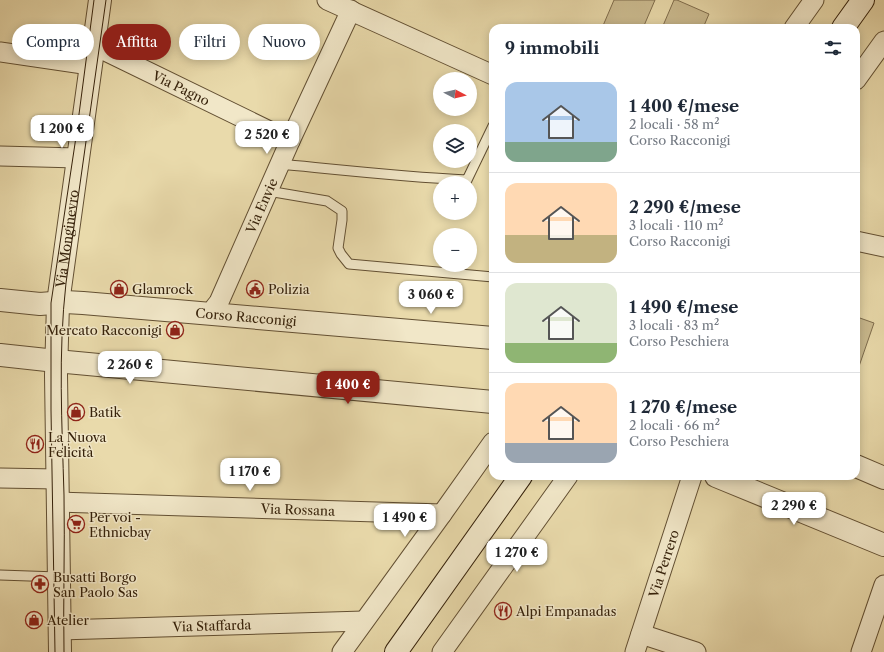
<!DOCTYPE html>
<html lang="it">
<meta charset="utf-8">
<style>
body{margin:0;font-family:"Libre Caslon Text",serif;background:#f2f2f3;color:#1f2937;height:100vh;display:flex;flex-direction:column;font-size:15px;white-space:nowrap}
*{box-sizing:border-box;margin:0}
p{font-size:13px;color:#747a83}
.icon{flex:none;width:22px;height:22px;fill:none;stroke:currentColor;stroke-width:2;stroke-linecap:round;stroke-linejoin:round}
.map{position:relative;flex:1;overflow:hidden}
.side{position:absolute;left:489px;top:24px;width:371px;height:456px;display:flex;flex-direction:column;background:#fff;border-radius:12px;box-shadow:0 2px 10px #0003}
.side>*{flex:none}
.hud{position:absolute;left:12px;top:24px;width:380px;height:36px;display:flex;gap:8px}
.needle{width:26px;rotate:97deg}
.tools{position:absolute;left:433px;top:72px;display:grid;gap:8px}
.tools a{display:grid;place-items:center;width:44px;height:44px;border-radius:50%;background:#fff;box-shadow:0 2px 10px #0003;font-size:20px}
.price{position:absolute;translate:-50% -34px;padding:0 9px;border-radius:8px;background:#fff;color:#222;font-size:13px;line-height:26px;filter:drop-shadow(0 1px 2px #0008)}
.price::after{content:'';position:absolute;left:50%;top:24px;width:12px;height:9px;margin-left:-6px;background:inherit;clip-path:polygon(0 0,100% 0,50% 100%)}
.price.current{background:#8f2418;color:#fff}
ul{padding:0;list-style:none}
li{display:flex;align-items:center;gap:12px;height:100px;padding:0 16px}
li+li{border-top:1px solid #e0e1e3}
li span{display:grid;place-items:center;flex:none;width:112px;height:80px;border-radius:12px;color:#555}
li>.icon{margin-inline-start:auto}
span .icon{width:48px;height:48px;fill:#fffc;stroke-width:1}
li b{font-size:17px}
h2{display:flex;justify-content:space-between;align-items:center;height:48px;padding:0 16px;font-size:17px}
.tag{padding:0 14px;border-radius:18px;background:#fff;box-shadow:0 2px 10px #0003;font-size:14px;line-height:36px}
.tag.current{background:#8f2418;color:#fff}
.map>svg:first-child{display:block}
</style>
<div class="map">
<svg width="884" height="652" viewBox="0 0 884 652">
<rect width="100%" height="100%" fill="#e9daab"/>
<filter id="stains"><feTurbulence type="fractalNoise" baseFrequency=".005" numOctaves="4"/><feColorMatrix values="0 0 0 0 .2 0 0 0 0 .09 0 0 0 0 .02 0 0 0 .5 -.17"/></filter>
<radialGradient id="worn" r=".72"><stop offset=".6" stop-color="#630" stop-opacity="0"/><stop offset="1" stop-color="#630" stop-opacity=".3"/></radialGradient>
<g fill="#cbbb90" stroke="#806e4e">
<path d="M 614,0 L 655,0 L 643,28 L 602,28 Z"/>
<path d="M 674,0 L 677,0 L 709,14 L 703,28 L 662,28 Z"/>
<path d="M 857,317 L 874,323 L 856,375 L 856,318 Z"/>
</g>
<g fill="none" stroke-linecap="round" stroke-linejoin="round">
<g stroke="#635033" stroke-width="11">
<g id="service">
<path d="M 280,164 C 342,170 405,177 467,180 L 493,126"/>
<path d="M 268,191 L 327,201 L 342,211 L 342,220 L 338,248 L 341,254 L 349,264 L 493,277"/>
<path d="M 0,575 L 58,577"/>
</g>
</g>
<g stroke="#635033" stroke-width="21">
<g id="minor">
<path d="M 327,0 L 493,75"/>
<path d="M 794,28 L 814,0"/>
<path id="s1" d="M 93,45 L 290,141"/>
<path d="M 0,52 L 90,65"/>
<path d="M 856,80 L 884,41"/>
<path d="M 0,156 L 78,158"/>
<path d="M 856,241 L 884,247"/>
<path id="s2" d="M 213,313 L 215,307 L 219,302 L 290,141 L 351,10"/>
<path d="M 0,478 L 57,479"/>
<path id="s3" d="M 57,502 L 442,514"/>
<path id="s4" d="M 59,630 L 364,621"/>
<path d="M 641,634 L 696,652"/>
<path d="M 342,652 L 442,514 L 493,442"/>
<path d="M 442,652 L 568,476"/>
<path id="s5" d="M 635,652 L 692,476"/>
<path d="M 861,652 L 884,585"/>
</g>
</g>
<g stroke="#635033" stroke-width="24">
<g id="tertiary">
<path id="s6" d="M 0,300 L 40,304 L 65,302 L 83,303 L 493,338"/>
<path d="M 0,355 L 56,361 L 493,402"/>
<path d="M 856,466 L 884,478"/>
<path d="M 716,476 L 884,545"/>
<path id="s7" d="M 60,652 L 56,375 L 58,303 L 100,0"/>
</g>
</g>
<g stroke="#36220b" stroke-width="24">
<g id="secondary">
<path d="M 843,28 L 863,0"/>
<path d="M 396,652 L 521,476"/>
</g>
</g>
<use href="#service" stroke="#f1e7c8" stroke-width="9"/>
<use href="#minor" stroke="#f1e7c8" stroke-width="19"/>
<use href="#tertiary" stroke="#f1e7c8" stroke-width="22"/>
<use href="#secondary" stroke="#f1e7c8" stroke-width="22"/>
<g stroke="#36220b" stroke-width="1">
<path d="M 55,652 L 51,410 L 51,303 L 76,137 L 94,0"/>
<path d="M 64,652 C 63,600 65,547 64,495 C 62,424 58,353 66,283 L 106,0"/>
</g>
</g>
<defs>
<g id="shop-ring" transform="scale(0.9)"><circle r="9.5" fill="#f1e7c8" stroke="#8f2418" stroke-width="1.5"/><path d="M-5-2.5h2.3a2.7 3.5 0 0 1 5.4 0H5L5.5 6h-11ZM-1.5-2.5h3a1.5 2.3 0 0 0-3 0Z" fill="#8f2418"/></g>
<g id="civic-ring" transform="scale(0.9)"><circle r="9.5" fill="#f1e7c8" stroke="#8f2418" stroke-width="1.5"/><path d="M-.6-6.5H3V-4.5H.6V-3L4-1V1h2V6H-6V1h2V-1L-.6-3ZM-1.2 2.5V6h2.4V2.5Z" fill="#8f2418"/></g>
<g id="restaurant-ring" transform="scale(0.9)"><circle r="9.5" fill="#f1e7c8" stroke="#8f2418" stroke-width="1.5"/><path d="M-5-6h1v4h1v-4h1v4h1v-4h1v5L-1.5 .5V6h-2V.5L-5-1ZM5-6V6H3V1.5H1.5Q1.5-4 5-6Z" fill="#8f2418"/></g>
<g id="supermarket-ring" transform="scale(0.9)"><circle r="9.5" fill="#f1e7c8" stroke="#8f2418" stroke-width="1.5"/><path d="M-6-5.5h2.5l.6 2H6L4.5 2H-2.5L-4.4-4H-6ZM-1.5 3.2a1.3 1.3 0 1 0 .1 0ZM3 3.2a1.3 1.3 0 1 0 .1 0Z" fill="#8f2418"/></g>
<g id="pharmacy-ring" transform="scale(0.9)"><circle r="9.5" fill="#f1e7c8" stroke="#8f2418" stroke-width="1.5"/><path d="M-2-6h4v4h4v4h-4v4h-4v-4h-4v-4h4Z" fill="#8f2418"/></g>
</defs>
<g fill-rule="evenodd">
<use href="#shop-ring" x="119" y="289"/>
<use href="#civic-ring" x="255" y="289"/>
<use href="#shop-ring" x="175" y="330"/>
<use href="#shop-ring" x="76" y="412"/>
<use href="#restaurant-ring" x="35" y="444"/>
<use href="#supermarket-ring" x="76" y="524"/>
<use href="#pharmacy-ring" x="40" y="584"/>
<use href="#restaurant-ring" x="503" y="611"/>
<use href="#shop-ring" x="34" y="620"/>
</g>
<g text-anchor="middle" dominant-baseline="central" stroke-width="3" stroke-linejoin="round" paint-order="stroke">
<g font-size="13" fill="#36220b" stroke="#f1e7c8">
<text stroke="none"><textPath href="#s1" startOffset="98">Via Pagno</textPath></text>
<text stroke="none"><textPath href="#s2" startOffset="118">Via Envie</textPath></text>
<text stroke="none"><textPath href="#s7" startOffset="414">Via Monginevro</textPath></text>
<text stroke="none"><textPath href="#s6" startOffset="247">Corso Racconigi</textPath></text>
<text stroke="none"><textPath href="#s3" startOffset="241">Via Rossana</textPath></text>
<text stroke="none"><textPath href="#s5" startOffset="93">Via Perrero</textPath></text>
<text stroke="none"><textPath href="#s4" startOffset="153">Via Staffarda</textPath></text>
</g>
<g font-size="13" fill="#36220b" stroke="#f1e7c8" text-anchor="start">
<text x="132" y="289">Glamrock</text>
<text x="268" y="289">Polizia</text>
<text x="162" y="330" text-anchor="end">Mercato Racconigi</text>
<text x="89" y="412">Batik</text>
<text x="48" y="437">La Nuova<tspan x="48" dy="15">Felicità</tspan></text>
<text x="89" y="517">Per voi -<tspan x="89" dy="15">Ethnicbay</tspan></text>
<text x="53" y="577">Busatti Borgo<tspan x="53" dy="15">San Paolo Sas</tspan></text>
<text x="516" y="611">Alpi Empanadas</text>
<text x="47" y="620">Atelier</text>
</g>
</g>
<rect width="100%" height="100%" filter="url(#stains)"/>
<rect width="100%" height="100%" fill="url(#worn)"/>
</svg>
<div class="tools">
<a><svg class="needle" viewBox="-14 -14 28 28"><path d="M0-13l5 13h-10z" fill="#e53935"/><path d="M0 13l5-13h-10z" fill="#747a83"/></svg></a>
<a><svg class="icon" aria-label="layers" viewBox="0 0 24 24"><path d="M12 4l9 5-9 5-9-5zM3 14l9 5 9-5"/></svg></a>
<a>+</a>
<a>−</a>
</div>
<b class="price" style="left:62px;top:149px">1 200 €</b>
<b class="price" style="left:267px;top:155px">2 520 €</b>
<b class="price" style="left:431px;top:315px">3 060 €</b>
<b class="price" style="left:130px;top:385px">2 260 €</b>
<b class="price current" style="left:348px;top:405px">1 400 €</b>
<b class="price" style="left:250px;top:492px">1 170 €</b>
<b class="price" style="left:794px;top:526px">2 290 €</b>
<b class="price" style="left:405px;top:538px">1 490 €</b>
<b class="price" style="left:517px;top:573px">1 270 €</b>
<div class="hud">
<a class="tag">Compra</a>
<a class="tag current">Affitta</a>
<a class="tag">Filtri</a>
<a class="tag">Nuovo</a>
</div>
<section class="side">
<h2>9 immobili<svg class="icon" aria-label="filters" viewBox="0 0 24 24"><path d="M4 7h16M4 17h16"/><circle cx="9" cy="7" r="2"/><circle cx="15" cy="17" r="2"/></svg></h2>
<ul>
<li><span style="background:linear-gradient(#a9c7e8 75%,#7fa58c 0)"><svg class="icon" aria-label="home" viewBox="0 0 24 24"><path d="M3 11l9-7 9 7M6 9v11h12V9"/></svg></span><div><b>1 400 €/mese</b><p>2 locali · 58 m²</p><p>Corso Racconigi</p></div></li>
<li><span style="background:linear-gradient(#ffd9b3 65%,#c2b280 0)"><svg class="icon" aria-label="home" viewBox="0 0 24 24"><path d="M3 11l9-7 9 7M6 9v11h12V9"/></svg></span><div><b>2 290 €/mese</b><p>3 locali · 110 m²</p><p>Corso Racconigi</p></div></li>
<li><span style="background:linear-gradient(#dfe7d0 75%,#8fb573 0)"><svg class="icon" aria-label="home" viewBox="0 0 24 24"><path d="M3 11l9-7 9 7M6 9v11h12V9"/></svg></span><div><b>1 490 €/mese</b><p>3 locali · 83 m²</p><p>Corso Peschiera</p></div></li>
<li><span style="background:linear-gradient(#ffd9b3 75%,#9aa5b1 0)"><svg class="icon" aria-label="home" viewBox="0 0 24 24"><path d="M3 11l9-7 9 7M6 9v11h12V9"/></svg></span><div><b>1 270 €/mese</b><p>2 locali · 66 m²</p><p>Corso Peschiera</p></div></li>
</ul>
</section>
</div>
